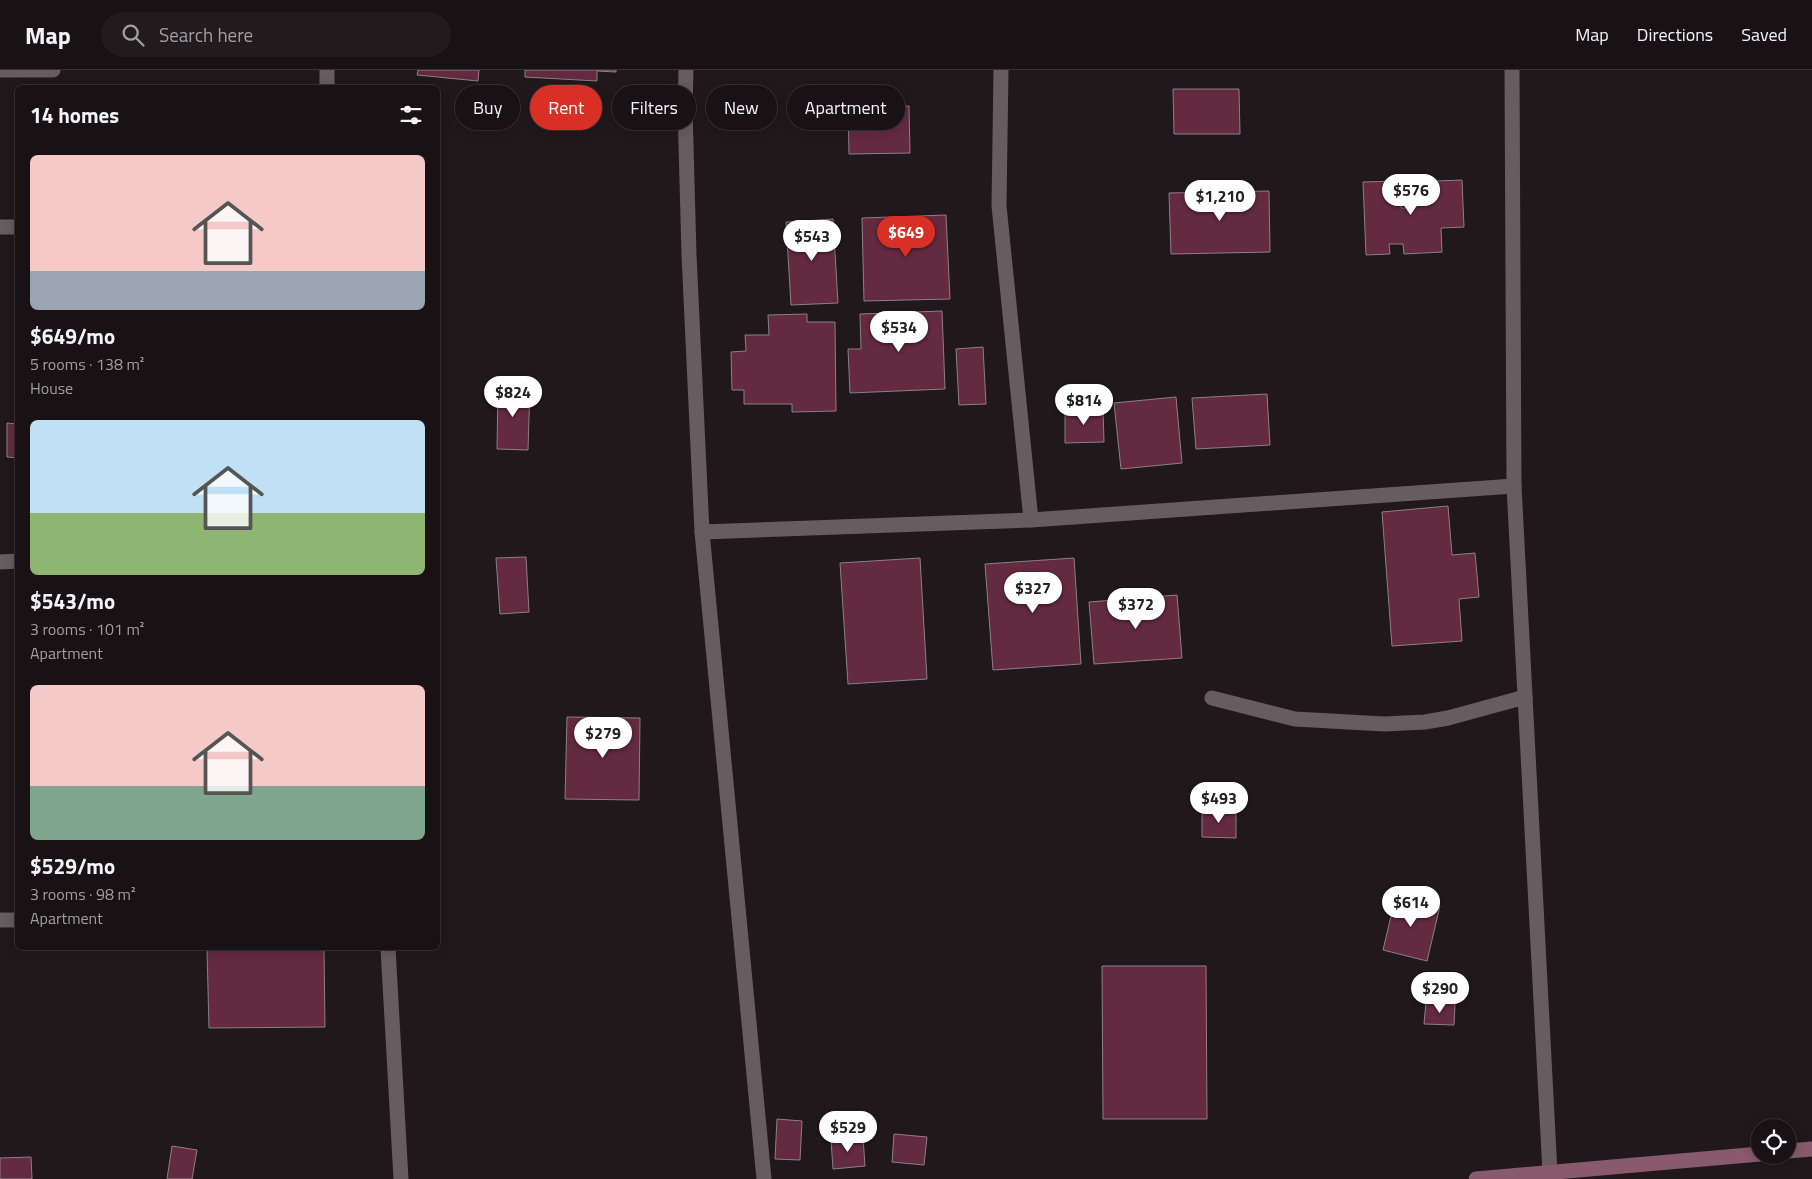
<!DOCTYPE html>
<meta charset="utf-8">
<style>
body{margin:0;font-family:"Titillium Web",sans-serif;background:#221b1d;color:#f1f3f6;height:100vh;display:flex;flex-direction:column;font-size:19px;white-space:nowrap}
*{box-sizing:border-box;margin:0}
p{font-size:16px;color:#9f9ea0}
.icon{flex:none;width:28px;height:28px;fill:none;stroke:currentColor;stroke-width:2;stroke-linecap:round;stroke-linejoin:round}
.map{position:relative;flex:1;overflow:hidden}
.sheet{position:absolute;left:15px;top:15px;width:425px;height:865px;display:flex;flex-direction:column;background:#191214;border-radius:8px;box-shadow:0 2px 12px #0003,0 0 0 1px #373234}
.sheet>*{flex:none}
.top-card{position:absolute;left:455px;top:15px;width:475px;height:45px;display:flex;gap:10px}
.tools{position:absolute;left:1751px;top:1049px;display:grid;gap:10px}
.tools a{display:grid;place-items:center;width:45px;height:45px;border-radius:50%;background:#191214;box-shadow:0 2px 12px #0003,0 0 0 1px #373234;font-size:25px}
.price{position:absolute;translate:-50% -42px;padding:0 11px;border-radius:18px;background:#fff;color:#222;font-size:16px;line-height:32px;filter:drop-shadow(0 1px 2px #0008)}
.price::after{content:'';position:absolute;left:50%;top:30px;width:15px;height:11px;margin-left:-8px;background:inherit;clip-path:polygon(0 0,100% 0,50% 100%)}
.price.current{background:#d93025;color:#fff}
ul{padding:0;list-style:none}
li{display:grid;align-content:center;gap:10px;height:265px;padding:0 15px}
li span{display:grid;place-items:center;height:155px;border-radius:8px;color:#555}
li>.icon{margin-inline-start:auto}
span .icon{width:90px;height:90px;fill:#fffc;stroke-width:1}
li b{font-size:21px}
h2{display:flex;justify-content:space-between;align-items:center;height:60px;padding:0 15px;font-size:21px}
.chip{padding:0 18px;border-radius:22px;background:#191214;box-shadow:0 2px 12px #0003,0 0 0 1px #373234;font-size:18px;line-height:45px}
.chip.current{background:#d93025;color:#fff}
header{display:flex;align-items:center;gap:30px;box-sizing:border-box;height:70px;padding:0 25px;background:#191214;border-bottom:1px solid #373234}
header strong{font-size:24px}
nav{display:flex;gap:28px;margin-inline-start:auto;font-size:18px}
.search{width:350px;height:45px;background:#221b1d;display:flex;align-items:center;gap:12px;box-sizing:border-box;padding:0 18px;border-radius:28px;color:#9f9ea0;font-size:19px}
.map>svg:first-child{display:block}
</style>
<header>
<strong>Map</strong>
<div class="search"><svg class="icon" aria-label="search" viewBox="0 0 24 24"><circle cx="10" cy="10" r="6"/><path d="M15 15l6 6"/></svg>Search here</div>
<nav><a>Map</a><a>Directions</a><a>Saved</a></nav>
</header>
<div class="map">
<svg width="1812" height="1109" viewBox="0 0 1812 1109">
<rect width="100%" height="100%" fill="#21181b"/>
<g fill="#642a40" stroke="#8c8083">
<path d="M 418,0 L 479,0 L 478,11 L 417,5 Z"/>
<path d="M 525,0 L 616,0 L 616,2 L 597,1 L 597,11 L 525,7 Z"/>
<path d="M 1173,19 L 1239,19 L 1240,64 L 1174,64 Z"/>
<path d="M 909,36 L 910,83 L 849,84 L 848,37 Z"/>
<path d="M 1462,110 L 1464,157 L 1441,158 L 1442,182 L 1404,184 L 1403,174 L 1389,174 L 1390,184 L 1366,185 L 1363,112 L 1400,111 L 1401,138 L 1413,138 L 1412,112 Z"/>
<path d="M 1269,121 L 1270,182 L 1171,184 L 1169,123 Z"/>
<path d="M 946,145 L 950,229 L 864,231 L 862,148 Z"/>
<path d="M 833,149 L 838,233 L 791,235 L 786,152 Z"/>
<path d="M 942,241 L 945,319 L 850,323 L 848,279 L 861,279 L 860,244 Z"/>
<path d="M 807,244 L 807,252 L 835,252 L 836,341 L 792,342 L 792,334 L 744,334 L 744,320 L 732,320 L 731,282 L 746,281 L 745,265 L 769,265 L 768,245 Z"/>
<path d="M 983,277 L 986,334 L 959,335 L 956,279 Z"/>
<path d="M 498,316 L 530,317 L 528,380 L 497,379 Z"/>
<path d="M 1267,324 L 1270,375 L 1196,379 L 1192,328 Z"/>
<path d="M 1176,327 L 1182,393 L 1121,399 L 1114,333 Z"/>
<path d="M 1065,339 L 1103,339 L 1104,372 L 1065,373 Z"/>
<path d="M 7,353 L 18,354 L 18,388 L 7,387 Z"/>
<path d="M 1448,436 L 1452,485 L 1475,483 L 1479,527 L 1459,529 L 1462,571 L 1392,576 L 1382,442 Z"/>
<path d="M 526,487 L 529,542 L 500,544 L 496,488 Z"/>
<path d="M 920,488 L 927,609 L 848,614 L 840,493 Z"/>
<path d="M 1074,488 L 1081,594 L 993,600 L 985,494 Z"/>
<path d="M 1177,525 L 1182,588 L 1094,594 L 1089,532 Z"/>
<path d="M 567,647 L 640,648 L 639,730 L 565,729 Z"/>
<path d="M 1202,741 L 1236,742 L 1236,768 L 1202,767 Z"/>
<path d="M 1396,825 L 1440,836 L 1427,891 L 1383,880 Z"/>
<path d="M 324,878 L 325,957 L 209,958 L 207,879 Z"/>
<path d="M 1102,896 L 1206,896 L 1207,1049 L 1103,1049 Z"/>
<path d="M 1426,932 L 1455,933 L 1454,955 L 1424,954 Z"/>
<path d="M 777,1049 L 802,1051 L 800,1090 L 775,1089 Z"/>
<path d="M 894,1064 L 927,1067 L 924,1095 L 892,1092 Z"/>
<path d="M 863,1067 L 865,1096 L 833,1099 L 831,1070 Z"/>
<path d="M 172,1076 L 197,1080 L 192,1109 L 167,1109 Z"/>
<path d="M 31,1087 L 32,1109 L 0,1109 L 0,1088 Z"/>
</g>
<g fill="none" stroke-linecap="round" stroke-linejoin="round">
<path stroke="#675c5f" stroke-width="15" d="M 1212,628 L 1295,649 L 1384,654 L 1425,652 L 1448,648 L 1525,627"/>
<g stroke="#675c5f" stroke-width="15">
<path d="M 0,0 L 53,0"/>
<path d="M 327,0 L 327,18"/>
<path d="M 686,0 L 685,38 L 689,185 L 702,462 L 764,1109"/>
<path d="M 1001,0 L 999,136 L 1031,450"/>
<path d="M 1512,0 L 1514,416 L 1550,1103"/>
<path d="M 0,157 L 18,157"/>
<path d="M 702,462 L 1031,450 L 1514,416"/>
<path d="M 0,492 L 18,491"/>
<path d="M 0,850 L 18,850"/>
<path d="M 388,878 L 401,1109"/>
</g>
<g stroke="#895a6c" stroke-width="15">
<path d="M 1788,1081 L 1812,1079"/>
<path d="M 1476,1109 L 1760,1084"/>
</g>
</g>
</svg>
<div class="tools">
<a><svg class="icon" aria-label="locate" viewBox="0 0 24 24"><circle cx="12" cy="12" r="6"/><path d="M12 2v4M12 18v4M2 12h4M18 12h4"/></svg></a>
</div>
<b class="price" style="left:1411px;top:146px">$576</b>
<b class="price" style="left:1220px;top:152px">$1,210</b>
<b class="price current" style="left:906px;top:188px">$649</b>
<b class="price" style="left:812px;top:192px">$543</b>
<b class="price" style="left:899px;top:283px">$534</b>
<b class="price" style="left:513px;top:348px">$824</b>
<b class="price" style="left:1084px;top:356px">$814</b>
<b class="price" style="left:1033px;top:544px">$327</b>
<b class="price" style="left:1136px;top:560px">$372</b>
<b class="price" style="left:603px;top:689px">$279</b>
<b class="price" style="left:1219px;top:754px">$493</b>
<b class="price" style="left:1411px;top:858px">$614</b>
<b class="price" style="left:1440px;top:944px">$290</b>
<b class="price" style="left:848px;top:1083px">$529</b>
<div class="top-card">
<a class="chip">Buy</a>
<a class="chip current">Rent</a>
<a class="chip">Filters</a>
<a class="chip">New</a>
<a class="chip">Apartment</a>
</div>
<section class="sheet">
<h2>14 homes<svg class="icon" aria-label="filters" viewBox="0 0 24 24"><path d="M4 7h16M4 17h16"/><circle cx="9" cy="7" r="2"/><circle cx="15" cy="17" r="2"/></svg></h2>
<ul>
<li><span style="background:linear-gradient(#f6c9c9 75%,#9aa5b1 0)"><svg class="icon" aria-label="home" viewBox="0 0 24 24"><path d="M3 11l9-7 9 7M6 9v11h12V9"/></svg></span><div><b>$649/mo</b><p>5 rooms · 138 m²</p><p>House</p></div></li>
<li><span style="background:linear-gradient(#bfe0f5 60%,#8fb573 0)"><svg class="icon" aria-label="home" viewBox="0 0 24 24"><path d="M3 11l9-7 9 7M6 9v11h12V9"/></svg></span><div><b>$543/mo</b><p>3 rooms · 101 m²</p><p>Apartment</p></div></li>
<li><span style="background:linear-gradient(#f6c9c9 65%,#7fa58c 0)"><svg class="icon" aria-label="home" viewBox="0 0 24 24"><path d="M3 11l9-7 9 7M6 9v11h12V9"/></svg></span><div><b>$529/mo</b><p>3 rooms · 98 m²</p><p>Apartment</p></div></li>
</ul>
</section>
</div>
